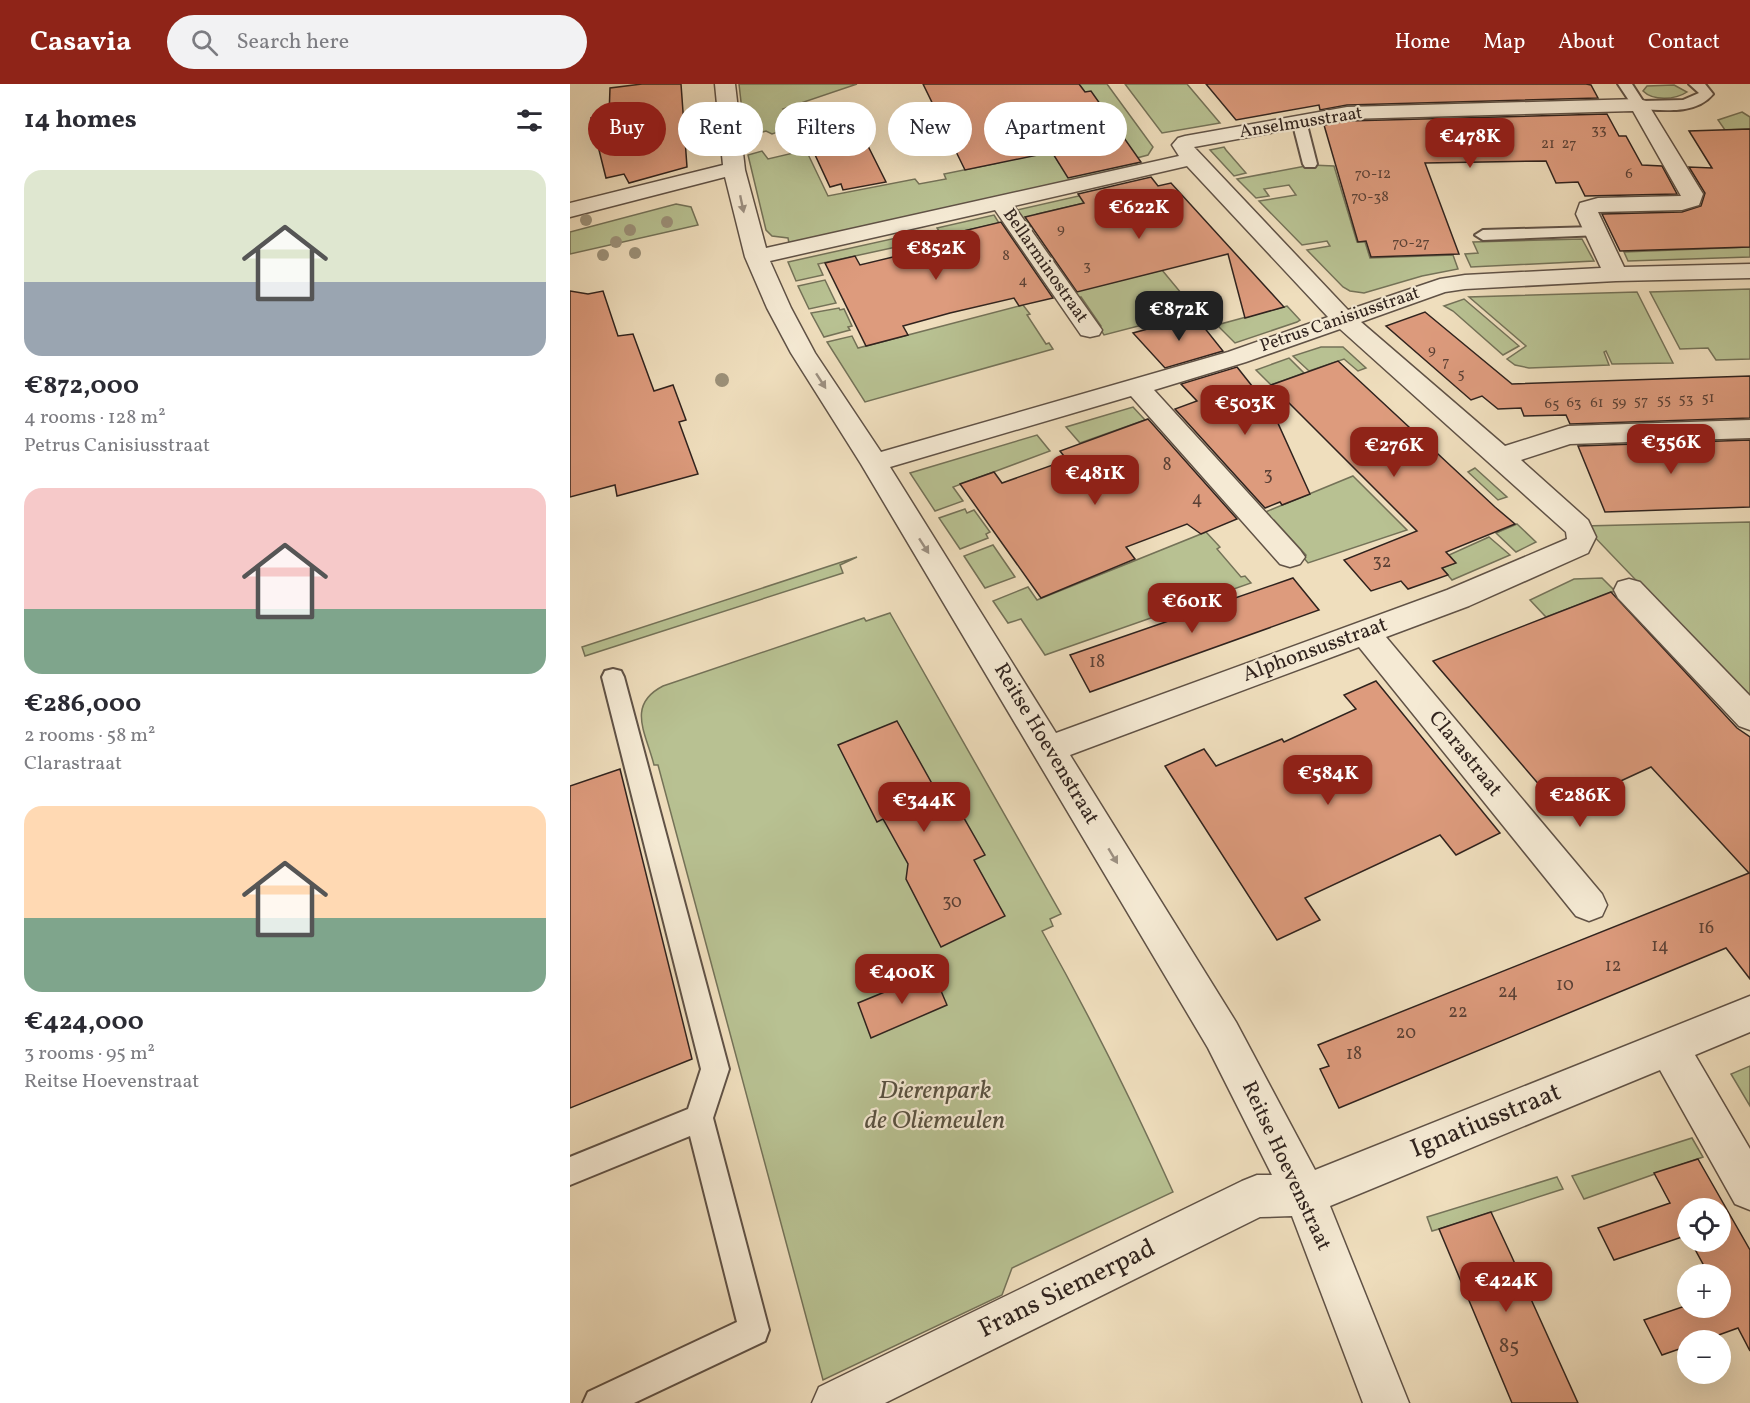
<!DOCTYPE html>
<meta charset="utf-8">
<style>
body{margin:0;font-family:Vollkorn,serif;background:#f2f2f3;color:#2b2b33;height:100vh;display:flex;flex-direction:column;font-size:22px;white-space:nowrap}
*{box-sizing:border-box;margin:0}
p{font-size:20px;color:#7c7c81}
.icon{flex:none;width:33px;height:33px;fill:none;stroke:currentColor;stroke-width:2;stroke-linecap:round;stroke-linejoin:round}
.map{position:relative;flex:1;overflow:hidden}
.details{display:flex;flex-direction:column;background:#fff;width:570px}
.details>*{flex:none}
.top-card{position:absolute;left:18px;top:18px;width:570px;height:54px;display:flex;gap:12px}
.tools{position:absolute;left:1107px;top:1114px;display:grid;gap:12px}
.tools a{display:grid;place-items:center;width:54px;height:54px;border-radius:50%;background:#fff;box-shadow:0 6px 24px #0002;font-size:30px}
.price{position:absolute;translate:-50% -51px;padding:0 14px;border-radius:12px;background:#8f2418;color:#fff;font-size:20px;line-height:39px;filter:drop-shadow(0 2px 3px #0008)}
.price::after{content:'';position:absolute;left:50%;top:36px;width:18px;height:14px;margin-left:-9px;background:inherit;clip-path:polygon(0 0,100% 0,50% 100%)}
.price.selected{background:#222;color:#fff}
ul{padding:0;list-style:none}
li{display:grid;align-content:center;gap:12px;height:318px;padding:0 24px}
li span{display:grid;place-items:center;height:186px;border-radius:18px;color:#555}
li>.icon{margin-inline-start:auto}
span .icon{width:108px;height:108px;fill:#fffc;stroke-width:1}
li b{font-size:26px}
h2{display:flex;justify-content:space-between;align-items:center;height:72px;padding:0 24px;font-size:26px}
.tag{padding:0 21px;border-radius:27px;background:#fff;box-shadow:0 6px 24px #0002;font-size:21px;line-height:54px}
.tag.selected{background:#8f2418;color:#fff}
header{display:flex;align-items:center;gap:36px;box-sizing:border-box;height:84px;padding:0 30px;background:#8f2418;color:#fff}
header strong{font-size:28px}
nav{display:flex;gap:33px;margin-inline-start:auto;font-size:21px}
.search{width:420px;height:54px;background:#f2f2f3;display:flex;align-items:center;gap:15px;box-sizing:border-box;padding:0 21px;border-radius:33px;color:#7c7c81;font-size:22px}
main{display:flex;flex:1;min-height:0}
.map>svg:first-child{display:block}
</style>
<header>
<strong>Casavia</strong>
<div class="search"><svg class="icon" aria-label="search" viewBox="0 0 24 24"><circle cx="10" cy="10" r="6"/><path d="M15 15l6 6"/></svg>Search here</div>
<nav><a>Home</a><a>Map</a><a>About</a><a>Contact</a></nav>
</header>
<main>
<section class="details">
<h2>14 homes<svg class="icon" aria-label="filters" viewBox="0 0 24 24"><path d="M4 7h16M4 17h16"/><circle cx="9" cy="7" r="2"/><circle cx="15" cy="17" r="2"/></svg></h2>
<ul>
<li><span style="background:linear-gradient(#dfe7d0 60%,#9aa5b1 0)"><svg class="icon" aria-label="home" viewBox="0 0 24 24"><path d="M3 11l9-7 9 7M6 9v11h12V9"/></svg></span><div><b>€872,000</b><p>4 rooms · 128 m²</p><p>Petrus Canisiusstraat</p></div></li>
<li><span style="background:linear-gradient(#f6c9c9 65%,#7fa58c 0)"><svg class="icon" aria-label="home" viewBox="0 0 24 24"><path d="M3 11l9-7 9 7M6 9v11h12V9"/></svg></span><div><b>€286,000</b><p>2 rooms · 58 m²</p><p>Clarastraat</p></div></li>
<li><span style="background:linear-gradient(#ffd9b3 60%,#7fa58c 0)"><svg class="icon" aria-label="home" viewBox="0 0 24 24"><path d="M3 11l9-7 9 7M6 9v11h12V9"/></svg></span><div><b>€424,000</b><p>3 rooms · 95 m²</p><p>Reitse Hoevenstraat</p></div></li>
</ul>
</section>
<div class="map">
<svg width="1180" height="1319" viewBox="0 0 1180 1319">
<rect width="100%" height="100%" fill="#efdebd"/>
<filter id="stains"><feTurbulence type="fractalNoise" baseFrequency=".00333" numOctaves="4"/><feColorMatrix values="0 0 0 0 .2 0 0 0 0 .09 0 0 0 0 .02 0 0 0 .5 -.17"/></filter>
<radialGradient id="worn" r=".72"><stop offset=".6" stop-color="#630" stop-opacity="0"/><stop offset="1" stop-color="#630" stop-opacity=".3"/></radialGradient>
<g fill="#b8c192" stroke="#747258" stroke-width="1.5">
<path d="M 169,0 L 287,0 L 213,25 L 229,41 L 202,50 L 196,47 L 175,53 Z"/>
<path d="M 509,0 L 537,0 L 583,63 L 578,71 L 563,75 L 568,81 L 219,159 L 218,154 L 202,152 L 196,146 L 178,71 L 192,67 L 198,75 L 236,66 L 258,112 L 345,95 L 349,100 L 376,95 L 374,90 L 428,79 L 478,61 L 489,79 L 515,8 Z"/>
<path d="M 555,0 L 617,0 L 650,39 L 592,49 Z"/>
<path d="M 1104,1 L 1117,8 C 1105,16 1083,17 1073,7 L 1077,2 Z"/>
<path d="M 1172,28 L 1180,33 L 1180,45 L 1155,46 L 1148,36 Z"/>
<path d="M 654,63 L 656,66 L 676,89 L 664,92 L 640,66 Z"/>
<path d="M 741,81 L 764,82 L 787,158 L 795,158 L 800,174 L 883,171 L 888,185 L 852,192 L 794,209 L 780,207 L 773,203 L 737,166 L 760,162 L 757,157 L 732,161 L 689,117 L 726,111 L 719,101 L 694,105 L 699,112 L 686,114 L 667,95 Z"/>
<path d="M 526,108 L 532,115 L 467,130 L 469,141 L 459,143 L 447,126 Z"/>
<path d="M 106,120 L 121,123 L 128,141 L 0,170 L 0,148 Z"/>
<path d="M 424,131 L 429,139 L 372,152 L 367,144 Z"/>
<path d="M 335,152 L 340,160 L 248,180 L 253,191 L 226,197 L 218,178 Z"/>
<path d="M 1012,155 L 1024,177 L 901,183 L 895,170 L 908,169 L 903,158 Z"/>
<path d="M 1180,163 L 1180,173 L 1058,177 L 1054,168 Z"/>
<path d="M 592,186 L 626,227 L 534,251 L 529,243 L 531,242 L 511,213 L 508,214 L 504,208 Z"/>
<path d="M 255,196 L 266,219 L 239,225 L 228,202 Z"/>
<path d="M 1180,205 L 1180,275 L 1146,276 L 1138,264 L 1110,265 L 1080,208 Z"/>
<path d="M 1067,208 L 1103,279 L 1042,280 L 1036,267 L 1034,268 L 1039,281 L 959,284 L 945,281 L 937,275 L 956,262 L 899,213 Z"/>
<path d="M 894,215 L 949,262 L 933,271 L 883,227 L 874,222 Z"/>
<path d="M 453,221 L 460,230 L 457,231 L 476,260 L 479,259 L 483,265 L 295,318 L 257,258 L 282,252 L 288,264 Z"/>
<path d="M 717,222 L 730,236 L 727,238 L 665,259 L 647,241 Z"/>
<path d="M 269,224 L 270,226 L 274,225 L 282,242 L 278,243 L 280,246 L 254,253 L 241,229 Z"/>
<path d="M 751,263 L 773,263 L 796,284 L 788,287 L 774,275 L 739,287 L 723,272 Z"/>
<path d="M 719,274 L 734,289 L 701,301 L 686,286 Z"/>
<path d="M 563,323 L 575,336 L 510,359 L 496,343 Z"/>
<path d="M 467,351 L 480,367 L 383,403 L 393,417 L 365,427 L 340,389 Z"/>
<path d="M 905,384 L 937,413 L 928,416 L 898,388 Z"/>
<path d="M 783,392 L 837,446 L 738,479 L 733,473 L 736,471 L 704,436 L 701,437 L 693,429 Z"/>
<path d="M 395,425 L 397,429 L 404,426 L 420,448 L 416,450 L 418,454 L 390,465 L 369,434 Z"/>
<path d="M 1180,438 L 1180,615 L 1014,442 Z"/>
<path d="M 947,440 L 966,458 L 946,468 L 926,449 Z"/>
<path d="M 636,448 L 650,463 L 647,465 L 671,493 L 675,492 L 681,499 L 475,571 L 451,535 L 438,539 L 423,517 L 458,503 L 467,516 Z"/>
<path d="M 919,453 L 940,471 L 882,496 L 872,484 L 885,479 L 879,471 Z"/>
<path d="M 423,461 L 445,493 L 415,504 L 394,472 Z"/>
<path d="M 287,473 L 270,481 L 273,489 L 15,572 L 12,563 Z"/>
<path d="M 1032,494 L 1045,507 L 976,533 L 960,516 L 1004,495 Z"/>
<path d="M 320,529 L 491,830 L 480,835 L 483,842 L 472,847 C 520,932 563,1019 603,1108 L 442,1184 L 432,1211 L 253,1296 L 88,681 L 84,681 C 76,649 56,621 93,602 L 294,534 L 296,537 Z"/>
<path d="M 1180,982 L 1180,1022 L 1161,990 Z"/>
<path d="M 1122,1054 L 1133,1073 L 1014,1115 L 1002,1092 Z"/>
<path d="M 987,1093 L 993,1105 L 869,1145 L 862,1147 L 857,1133 Z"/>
</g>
<g fill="#dd9b7d" stroke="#30231e" stroke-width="1.5">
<path d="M 72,0 L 111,0 L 117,83 L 59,99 L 54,90 L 36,94 L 21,34 L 39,32 L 40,4 Z"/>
<path d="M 353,0 L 509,0 L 515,8 L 521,7 L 571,78 L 498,94 L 482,68 L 395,86 Z"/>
<path d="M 636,0 L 1016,0 L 1021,1 L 1028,14 L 777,21 L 750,26 L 749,21 L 666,36 Z"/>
<path d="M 1037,30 L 1049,52 L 1056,52 L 1072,81 L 1092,82 L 1107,110 L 1015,112 L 1008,98 L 986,99 L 976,77 L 855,79 L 889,170 L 801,173 L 796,157 L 788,158 L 754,41 L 777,37 Z"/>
<path d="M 1180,45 L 1180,163 L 1050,167 L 1032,130 L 1112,128 L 1131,122 L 1135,109 L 1119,83 L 1142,84 L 1119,47 Z"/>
<path d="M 292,50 L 316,98 L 273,106 L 271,100 L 260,103 L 240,60 Z"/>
<path d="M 581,93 L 588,102 L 601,99 L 714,223 L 675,234 L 658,170 L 507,208 L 455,133 L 514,119 L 508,110 Z"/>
<path d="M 431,138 L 483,214 L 449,222 L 444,214 L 380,229 L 333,242 L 338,251 L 296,262 L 255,179 L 285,172 L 290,181 L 352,166 L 347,158 Z"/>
<path d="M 0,207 L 18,210 L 33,207 L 48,252 L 63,250 L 84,307 L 103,301 L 116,336 L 109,338 L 128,390 L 47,412 L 45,401 L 0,413 Z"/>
<path d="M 855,228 L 942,300 L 1180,292 L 1180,334 L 1000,340 L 996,331 L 954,332 L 951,324 L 928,325 L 912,312 L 901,316 L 816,242 Z"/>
<path d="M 625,232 L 653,267 L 595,284 L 563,249 Z"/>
<path d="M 768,277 L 925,423 L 945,440 L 876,468 L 886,479 L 872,484 L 878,491 L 838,505 L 831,497 L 801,507 L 774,476 L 847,447 L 701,301 Z"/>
<path d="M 667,283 L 686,307 L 692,304 L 740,410 L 712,421 L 710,418 L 695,424 L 605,325 L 627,317 L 611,300 Z"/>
<path d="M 578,335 L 667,435 L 631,450 L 617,440 L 556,463 L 565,475 L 471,514 L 390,400 L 424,388 L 432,399 L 497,376 L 490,367 Z"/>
<path d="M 1180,356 L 1180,423 L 1035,428 L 1008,362 Z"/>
<path d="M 723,494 L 749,526 L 520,608 L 500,571 Z"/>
<path d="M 1041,508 L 1167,644 L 1180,653 L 1180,895 L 1156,864 L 769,1024 L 750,985 L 759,982 L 748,961 L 1179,789 L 1081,683 L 990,725 L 863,577 Z"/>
<path d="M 806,597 L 930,749 L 886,771 L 870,751 L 735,814 L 750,836 L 707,856 L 595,682 L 634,665 L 646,682 L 712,655 L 714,658 L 786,625 L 774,611 Z"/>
<path d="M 327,637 L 369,712 L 379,708 L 415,771 L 404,776 L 435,832 L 371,863 L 336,795 L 338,780 L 313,735 L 307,738 L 268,661 Z"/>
<path d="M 50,685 L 122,975 L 0,1024 L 0,702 Z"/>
<path d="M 363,888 L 377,921 L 301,954 L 288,919 Z"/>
<path d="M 1128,1075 L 1180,1166 L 1180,1267 L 1168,1244 L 1132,1257 L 1118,1257 L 1118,1262 L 1092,1271 L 1074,1236 L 1118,1221 L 1118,1224 L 1150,1224 L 1150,1191 L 1139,1191 L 1121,1158 L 1150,1158 L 1150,1125 L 1118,1125 L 1118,1151 L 1044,1176 L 1028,1144 L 1100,1119 L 1084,1089 Z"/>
<path d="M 921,1128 L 941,1171 L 1008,1319 L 942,1319 L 869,1145 Z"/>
</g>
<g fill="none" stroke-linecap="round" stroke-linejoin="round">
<g stroke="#605246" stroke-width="4">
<g id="service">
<path d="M 1048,0 L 1062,0 L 1073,17 L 1113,16 L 1129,9 L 1119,0 L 1135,0 L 1143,10 C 1126,31 1093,26 1069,25 L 1064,24 Z"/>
<path d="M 729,33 L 736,37 L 747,80 L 745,83 L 735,83 L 733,80 L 722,37 Z"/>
<path d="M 1025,143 L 1033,148 L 1030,151 L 913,156 L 905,151 L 913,146 Z"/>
<path d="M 43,585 L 51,587 L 54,593 L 159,985 L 143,1034 L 199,1246 L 195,1257 L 64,1319 L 13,1319 L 18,1308 L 167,1238 L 120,1052 L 0,1101 L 0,1073 L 118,1025 L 131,985 L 32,593 L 35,587 Z"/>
</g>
</g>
<g stroke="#605246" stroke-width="3">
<g id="minor">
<path d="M 145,0 L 165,0 L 175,86 L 196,164 L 609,72 L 602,61 L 608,54 L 615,52 L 777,23 L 1069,15 L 1076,17 L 1133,110 L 1129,121 L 1112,126 L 1028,128 L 1054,183 L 1180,180 L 1180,194 L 1046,197 L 895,205 L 875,208 L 791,238 L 935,362 L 998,342 L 1180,336 L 1180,354 L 1000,360 L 951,376 L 1018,436 L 1026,453 L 1018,469 L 899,522 L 816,553 L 1032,810 L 1037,821 L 1032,832 L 1019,837 L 1006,832 L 789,563 L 500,671 L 666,938 L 745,1086 L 1180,912 L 1180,948 L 1125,971 L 1180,1065 L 1180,1126 L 1165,1120 L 1090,986 L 760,1122 L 839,1319 L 793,1319 L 722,1132 L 690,1133 L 315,1319 L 242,1319 L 249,1303 L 672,1097 L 687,1091 L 702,1091 L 638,964 L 291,380 L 221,269 L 197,224 L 175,173 L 155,93 L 0,133 L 0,119 L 153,81 ZM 1063,27 L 1111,112 L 1028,114 L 1010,119 L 1006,130 L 1031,184 L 895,191 L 870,195 L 778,226 L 624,63 L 777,35 ZM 617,82 L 758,233 L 658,268 L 311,368 L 245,269 L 221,224 L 200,177 L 425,126 L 511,251 L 520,253 L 529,251 L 532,246 L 444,122 ZM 770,245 L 996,448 L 997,455 L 877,506 L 486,649 L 320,383 L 561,312 L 710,480 L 720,483 L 730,480 L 735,473 L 730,466 L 584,306 L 676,278 Z"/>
<path d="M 1059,495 L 1070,498 L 1180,612 L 1180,646 L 1169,642 L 1048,514 L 1044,506 L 1048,498 Z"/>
</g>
</g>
<use href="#service" fill="#f5ead4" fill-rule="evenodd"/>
<use href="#minor" fill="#f5ead4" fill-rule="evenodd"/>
</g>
<g fill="#9c9179">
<circle cx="16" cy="136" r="6"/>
<circle cx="97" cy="138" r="6"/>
<circle cx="60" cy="146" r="6"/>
<circle cx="46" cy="158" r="6"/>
<circle cx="65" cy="169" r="6"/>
<circle cx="33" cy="171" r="6"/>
<circle cx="152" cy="296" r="7"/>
</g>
<defs><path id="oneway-solid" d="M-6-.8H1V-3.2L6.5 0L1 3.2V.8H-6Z" transform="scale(1.5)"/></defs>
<g fill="#9c9082">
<use href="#oneway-solid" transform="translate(172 120) rotate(78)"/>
<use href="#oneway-solid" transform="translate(251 297) rotate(57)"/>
<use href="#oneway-solid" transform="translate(354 462) rotate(57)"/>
<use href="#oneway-solid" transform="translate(543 772) rotate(59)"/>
</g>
<g text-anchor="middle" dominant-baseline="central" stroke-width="4.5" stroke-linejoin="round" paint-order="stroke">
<g font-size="15" fill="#5b4136">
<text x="1029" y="46">33</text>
<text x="978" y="60">21</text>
<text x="999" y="60">27</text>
<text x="803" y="90">70-12</text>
<text x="1059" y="90">6</text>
<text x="800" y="113">70-38</text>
<text x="491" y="145">9</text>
<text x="841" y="159">70-27</text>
<text x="436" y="172">8</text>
<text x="517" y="182">3</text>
<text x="453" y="197">4</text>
<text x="862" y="266">9</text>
<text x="876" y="278">7</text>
<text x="891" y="290">5</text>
<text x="1138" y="314">51</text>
<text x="1116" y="315">53</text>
<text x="1094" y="316">55</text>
<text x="1071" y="317">57</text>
<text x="1049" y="318">59</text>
<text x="1004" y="319">63</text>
<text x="1027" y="319">61</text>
<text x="982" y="320">65</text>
</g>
<g font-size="18" fill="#30231e" stroke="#f5ead4">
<text transform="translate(731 39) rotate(-9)">Anselmusstraat</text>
<text transform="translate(475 182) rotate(55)">Bellarminostraat</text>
<text transform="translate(770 236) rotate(-19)">Petrus Canisiusstraat</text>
</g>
<g font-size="18" fill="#5b4136">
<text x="597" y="381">8</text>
<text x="698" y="391">3</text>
<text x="627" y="415">4</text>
<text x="812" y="478">32</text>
<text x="527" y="578">18</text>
<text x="382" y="818">30</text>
<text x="1136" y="844">16</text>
<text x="1090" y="862">14</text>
<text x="1043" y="882">12</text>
<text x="995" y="901">10</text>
<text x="938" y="908">24</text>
<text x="888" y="928">22</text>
<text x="836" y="949">20</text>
<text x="784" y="970">18</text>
</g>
<g font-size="21" fill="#30231e" stroke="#f5ead4">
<text transform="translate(745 566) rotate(-20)">Alphonsusstraat</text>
<text transform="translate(476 660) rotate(59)">Reitse Hoevenstraat</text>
<text transform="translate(895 670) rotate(51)">Clarastraat</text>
<text transform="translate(716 1082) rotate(65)">Reitse Hoevenstraat</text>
</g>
<g font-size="21" fill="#5b4136">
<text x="939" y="1262">85</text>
</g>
<g font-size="26" font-style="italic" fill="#595241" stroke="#f5ead4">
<text x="365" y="1007">Dierenpark<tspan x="365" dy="30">de Oliemeulen</tspan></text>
</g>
<g font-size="26" fill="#30231e" stroke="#f5ead4">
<text transform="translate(916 1037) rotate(-22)">Ignatiusstraat</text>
<text transform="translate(497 1205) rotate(-26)">Frans Siemerpad</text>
</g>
</g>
<rect width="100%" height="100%" filter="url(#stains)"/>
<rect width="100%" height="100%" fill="url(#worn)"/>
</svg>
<div class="tools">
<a><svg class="icon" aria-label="locate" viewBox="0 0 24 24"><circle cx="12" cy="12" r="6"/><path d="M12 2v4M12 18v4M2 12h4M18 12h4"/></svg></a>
<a>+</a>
<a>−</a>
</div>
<b class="price" style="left:900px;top:85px">€478K</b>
<b class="price" style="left:569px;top:156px">€622K</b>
<b class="price" style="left:366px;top:197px">€852K</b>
<b class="price selected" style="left:609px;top:258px">€872K</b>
<b class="price" style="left:675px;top:352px">€503K</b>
<b class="price" style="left:1101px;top:391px">€356K</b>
<b class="price" style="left:824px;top:394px">€276K</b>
<b class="price" style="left:525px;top:422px">€481K</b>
<b class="price" style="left:622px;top:550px">€601K</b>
<b class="price" style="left:758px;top:722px">€584K</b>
<b class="price" style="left:1010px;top:744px">€286K</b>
<b class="price" style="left:354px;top:749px">€344K</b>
<b class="price" style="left:332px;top:921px">€400K</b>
<b class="price" style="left:936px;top:1229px">€424K</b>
<div class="top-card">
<a class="tag selected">Buy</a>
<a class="tag">Rent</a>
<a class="tag">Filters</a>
<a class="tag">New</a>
<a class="tag">Apartment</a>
</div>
</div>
</main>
